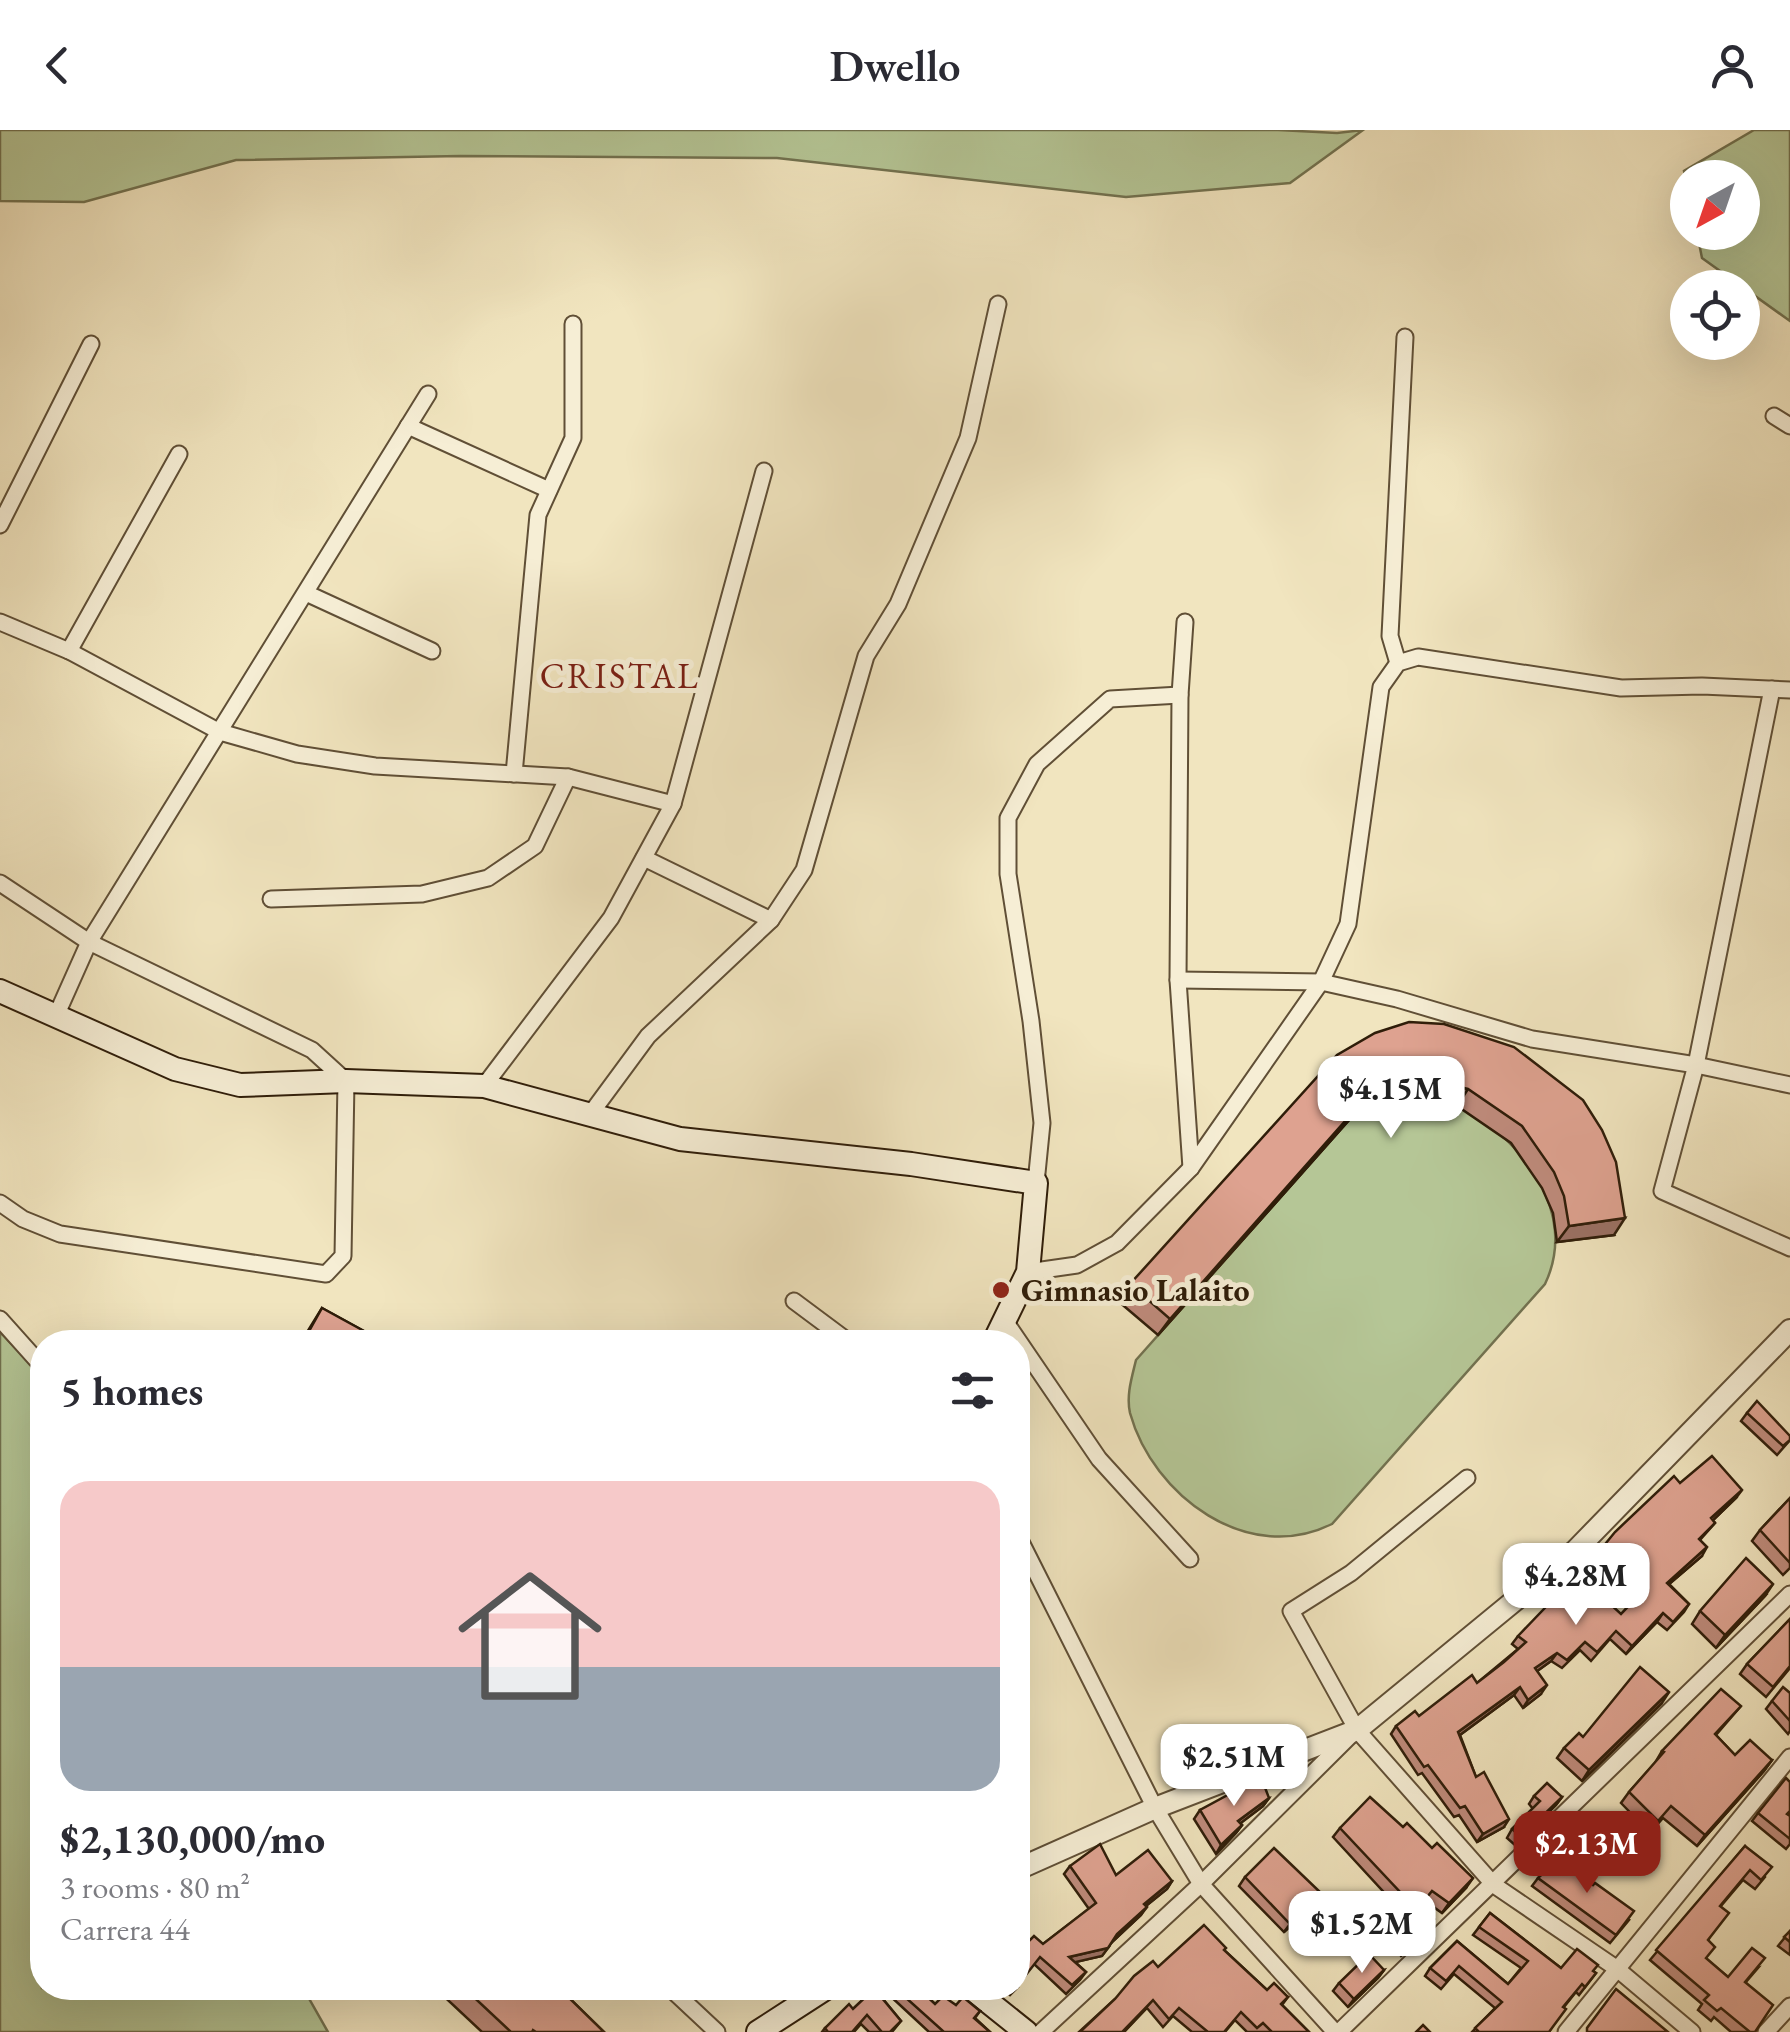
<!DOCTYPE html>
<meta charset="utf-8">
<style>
body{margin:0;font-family:"EB Garamond",serif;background:#f7f7f7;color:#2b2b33;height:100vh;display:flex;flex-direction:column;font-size:38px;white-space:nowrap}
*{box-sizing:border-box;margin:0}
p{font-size:32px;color:#7c7c81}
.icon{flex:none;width:55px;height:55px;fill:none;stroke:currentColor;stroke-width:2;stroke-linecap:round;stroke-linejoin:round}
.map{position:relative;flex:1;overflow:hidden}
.details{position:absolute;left:30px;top:1200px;width:1000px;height:670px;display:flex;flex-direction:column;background:#fff;border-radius:40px;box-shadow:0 10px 40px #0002}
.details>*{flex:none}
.needle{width:65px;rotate:220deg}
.fabs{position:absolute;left:1670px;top:30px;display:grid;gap:20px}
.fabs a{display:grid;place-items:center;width:90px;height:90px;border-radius:50%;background:#fff;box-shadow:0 10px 40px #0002;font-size:50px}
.price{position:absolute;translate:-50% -85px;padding:0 22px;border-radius:20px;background:#fff;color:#222;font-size:32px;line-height:65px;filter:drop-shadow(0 2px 5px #0008)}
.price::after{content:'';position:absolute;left:50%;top:60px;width:30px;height:22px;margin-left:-15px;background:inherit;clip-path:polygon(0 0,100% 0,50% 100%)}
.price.on{background:#8f2418;color:#fff}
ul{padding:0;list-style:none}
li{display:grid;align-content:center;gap:20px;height:530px;padding:0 30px}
li span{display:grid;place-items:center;height:310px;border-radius:30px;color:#555}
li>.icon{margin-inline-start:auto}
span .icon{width:180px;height:180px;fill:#fffc;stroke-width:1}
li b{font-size:42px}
h2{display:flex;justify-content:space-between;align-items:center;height:120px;padding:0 30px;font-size:42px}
header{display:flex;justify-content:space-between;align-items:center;height:130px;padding:0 30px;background:#fff;font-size:45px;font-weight:600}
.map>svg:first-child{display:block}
</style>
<header><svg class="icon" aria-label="back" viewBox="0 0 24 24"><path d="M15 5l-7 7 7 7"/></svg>Dwello<svg class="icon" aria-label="person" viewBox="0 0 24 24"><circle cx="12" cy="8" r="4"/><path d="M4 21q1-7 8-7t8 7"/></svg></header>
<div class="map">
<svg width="1790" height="1902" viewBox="0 0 1790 1902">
<rect width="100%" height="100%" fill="#f1e5bf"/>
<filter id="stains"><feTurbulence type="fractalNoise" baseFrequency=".002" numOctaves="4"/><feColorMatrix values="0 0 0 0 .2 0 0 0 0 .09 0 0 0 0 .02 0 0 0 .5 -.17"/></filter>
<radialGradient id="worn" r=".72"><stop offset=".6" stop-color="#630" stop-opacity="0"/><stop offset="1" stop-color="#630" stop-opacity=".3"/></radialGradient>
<g fill="#b5c696" stroke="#727250" stroke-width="2.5">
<path d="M 0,0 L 1278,0 L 1337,3 L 1363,0 L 1290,53 L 1126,67 L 777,28 L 460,26 L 236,30 L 84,72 L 0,71 Z"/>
<path d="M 1754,0 L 1790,0 L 1790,191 L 1702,128 L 1697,103 L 1742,102 L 1742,48 L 1688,48 L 1687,57 L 1684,41 Z"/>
<path d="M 1415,965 C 1429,969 1446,971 1460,977 C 1523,1009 1579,1083 1545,1154 L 1332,1394 C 1248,1436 1153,1366 1130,1283 C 1126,1265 1132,1247 1136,1230 L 1350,989 L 1369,975 Z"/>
<path d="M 0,1202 L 42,1246 L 42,1858 L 303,1858 L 328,1902 L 0,1902 Z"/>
</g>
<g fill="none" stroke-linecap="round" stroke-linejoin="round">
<g stroke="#604f36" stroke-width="19">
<g id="minor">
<path d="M 1774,286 L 1790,296"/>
<path d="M 408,296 L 549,360"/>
<path d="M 0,395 L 91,214"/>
<path d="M 306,463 L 432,521"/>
<path d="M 0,492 L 69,521 L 220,602 L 297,624 L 375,636 L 568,647 L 673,674"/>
<path d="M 1185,492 L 1180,565 L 1178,850 L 1191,1038"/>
<path d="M 69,521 L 179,324"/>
<path d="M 1398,533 L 1390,506 L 1405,207"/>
<path d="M 1772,559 L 1696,935 L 1662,1061 L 1790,1118"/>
<path d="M 514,644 L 538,385 L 573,308 L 573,194"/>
<path d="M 644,728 L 771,790"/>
<path d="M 0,753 L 89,812 L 312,920 L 346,951 L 343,1126 L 326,1144 L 60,1104 L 23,1089 L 0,1073"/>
<path d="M 271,769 L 422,764 L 488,748 L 535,716 L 568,647"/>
<path d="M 1178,850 L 1321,852 L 1397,869 L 1532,909 L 1696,935 L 1790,955"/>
<path d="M 56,886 L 89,812 L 428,264"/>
<path d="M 484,956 L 611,788 L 673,674 L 764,341"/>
<path d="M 589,986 L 648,906 L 771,790 L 804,740 L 866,526 L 898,474 L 968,308 L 998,174"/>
<path d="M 1036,1053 L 1042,993 L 1031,891 L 1008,744 L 1008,688 L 1037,634 L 1110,569 L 1180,565"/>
<path d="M 1028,1142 L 1077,1135 L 1117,1113 L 1191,1038 L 1321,852 L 1348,794 L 1381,557 L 1398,533 L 1418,527 L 1621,558 L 1702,556 L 1790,560"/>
<path d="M 794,1171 L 849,1212"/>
<path d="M 1003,1188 L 1099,1329 L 1190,1429"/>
<path d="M 0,1189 L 42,1236"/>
<path d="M 1467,1348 L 1351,1443 L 1291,1481 L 1357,1600 L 1494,1755 L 1616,1838 L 1692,1902"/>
<path d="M 1018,1406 L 1155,1678 L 1201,1754 L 1335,1902"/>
<path d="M 670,1858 L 717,1902"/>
<path d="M 1041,1902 L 1201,1754 L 1352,1604"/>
<path d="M 1339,1902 L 1790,1464"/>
<path d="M 1566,1902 L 1790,1627"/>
<path d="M 1766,1902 L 1790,1876"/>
</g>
</g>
<g stroke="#604f36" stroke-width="24">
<path id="tertiary" d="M 1018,1739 L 1155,1678 L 1357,1600 L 1575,1421 L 1790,1200"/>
</g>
<g stroke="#2f1d09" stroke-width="26">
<g id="secondary">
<path d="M 0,861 L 175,939 L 240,955 L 346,951 L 484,956 L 680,1009 L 911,1034 L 1036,1053 L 1028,1142 L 994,1212"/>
<path d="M 971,1858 L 1026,1902"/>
<path d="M 758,1902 L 826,1858"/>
</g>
</g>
<use href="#minor" stroke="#f6eed5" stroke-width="15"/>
<use href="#tertiary" stroke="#f6eed5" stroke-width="20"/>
<use href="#secondary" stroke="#f6eed5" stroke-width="22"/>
</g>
<g fill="#bf8b7c" stroke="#2f1d09" stroke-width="2.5">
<path d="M 1444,894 L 1614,1105 L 1557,1112 L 1553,1083 L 1542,1058 L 1511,1013 L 1457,976 L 1415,965 L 1369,975 L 1350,989 L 1158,1205 L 1118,1171 L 1130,1154 Z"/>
<path d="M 322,1178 L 384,1212 L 301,1212 Z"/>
<path d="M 1747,1283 L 1790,1310 L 1777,1325 L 1741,1291 Z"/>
<path d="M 1680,1353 L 1736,1368 L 1713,1390 L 1715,1393 L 1700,1410 L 1702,1426 L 1669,1454 L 1689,1474 L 1684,1482 L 1667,1500 L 1657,1492 L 1626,1524 L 1610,1509 L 1591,1531 L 1580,1520 L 1562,1538 L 1551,1531 L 1537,1541 L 1541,1564 L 1523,1578 L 1514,1565 L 1460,1605 L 1476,1647 L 1504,1697 L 1477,1712 L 1459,1685 L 1454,1687 L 1422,1643 L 1418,1645 L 1391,1604 L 1396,1596 L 1419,1586 L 1477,1553 L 1518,1519 L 1512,1514 L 1518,1506 L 1621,1484 L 1635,1469 L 1591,1432 L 1597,1424 Z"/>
<path d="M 1790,1368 L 1790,1438 L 1783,1445 L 1752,1411 L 1760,1400 Z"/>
<path d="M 1765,1466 L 1716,1518 L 1692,1494 L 1700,1481 Z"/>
<path d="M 1790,1489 L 1790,1538 L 1766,1567 L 1740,1544 L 1747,1534 Z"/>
<path d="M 1790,1563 L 1790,1601 L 1788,1604 L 1766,1579 L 1772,1571 Z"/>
<path d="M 1662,1573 L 1582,1651 L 1557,1628 L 1564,1618 Z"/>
<path d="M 1741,1576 L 1716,1605 L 1735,1625 L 1772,1630 L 1764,1641 L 1697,1716 L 1663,1688 L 1650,1703 L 1621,1673 L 1629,1662 L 1655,1633 L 1662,1621 Z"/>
<path d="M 1790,1652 L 1790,1682 L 1788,1685 L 1790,1686 L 1790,1714 L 1786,1719 L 1752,1691 L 1758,1683 Z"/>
<path d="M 1534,1666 L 1562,1667 L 1556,1675 L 1515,1715 L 1507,1708 L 1512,1699 L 1533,1679 L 1529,1674 Z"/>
<path d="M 1269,1668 L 1263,1676 L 1240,1693 L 1242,1695 L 1236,1703 L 1216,1724 L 1194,1689 L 1200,1680 Z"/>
<path d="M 1340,1698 L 1466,1758 L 1442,1783 L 1425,1771 L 1420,1777 L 1427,1799 L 1401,1826 L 1372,1791 L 1379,1781 L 1391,1770 L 1333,1707 Z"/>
<path d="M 1745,1716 L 1765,1747 L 1755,1759 L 1743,1750 L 1721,1776 L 1708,1811 L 1706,1829 L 1728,1847 L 1758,1838 L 1746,1852 L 1755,1902 L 1731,1902 L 1714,1887 L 1711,1891 L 1698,1880 L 1702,1874 L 1650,1830 Z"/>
<path d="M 1070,1736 L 1116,1745 L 1172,1751 L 1167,1759 L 1146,1776 L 1141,1785 L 1112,1812 L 1102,1826 L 1075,1832 L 1086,1842 L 1080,1850 L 1066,1864 L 1035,1835 L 1022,1818 L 1043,1814 L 1089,1779 L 1064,1744 Z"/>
<path d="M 1245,1747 L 1316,1772 L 1284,1802 L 1239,1756 Z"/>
<path d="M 1538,1748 L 1629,1790 L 1610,1813 L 1532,1756 Z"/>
<path d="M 1490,1783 L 1561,1838 L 1593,1841 L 1596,1843 L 1579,1865 L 1576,1862 L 1564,1877 L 1549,1902 L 1472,1902 L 1495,1878 L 1454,1844 L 1441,1859 L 1425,1846 L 1430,1838 L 1457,1811 L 1508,1854 L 1521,1838 L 1473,1805 Z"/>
<path d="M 1790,1801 L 1790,1825 L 1778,1816 Z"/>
<path d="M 1224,1820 L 1267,1860 L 1288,1867 L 1282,1875 L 1309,1902 L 1247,1902 L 1235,1890 L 1225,1902 L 1192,1902 L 1173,1886 L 1163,1897 L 1147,1878 L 1124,1902 L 1079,1902 L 1115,1869 L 1158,1837 Z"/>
<path d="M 1384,1840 L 1378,1848 L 1348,1877 L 1333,1861 L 1339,1853 Z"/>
<path d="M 435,1858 L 568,1858 L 564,1863 L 604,1902 L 482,1902 Z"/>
<path d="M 875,1858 L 918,1858 L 935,1874 L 956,1875 L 980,1881 L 975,1888 L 990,1902 L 929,1902 L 887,1863 L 883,1869 L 901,1891 L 892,1902 L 869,1902 L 861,1894 L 854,1902 L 822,1902 L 825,1898 L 853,1879 Z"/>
<path d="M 1002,1858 L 1017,1858 L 1010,1865 Z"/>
</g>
<g fill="#9b7165" stroke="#2f1d09" stroke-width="2.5">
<path d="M 1426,949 L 1468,959 L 1457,976 L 1415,965 L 1369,975 L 1350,989 L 1158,1205 L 1170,1189 L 1362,972 L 1381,958 Z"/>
<path d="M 1625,1088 L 1614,1105 L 1557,1112 L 1569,1096 Z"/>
<path d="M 1742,1360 L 1736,1368 L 1706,1397 L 1711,1388 Z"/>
<path d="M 1707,1417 L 1702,1426 L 1661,1461 L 1667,1453 Z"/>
<path d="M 1773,1454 L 1765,1466 L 1716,1518 L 1725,1505 Z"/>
<path d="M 1663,1483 L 1657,1492 L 1626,1524 L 1632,1516 Z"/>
<path d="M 1557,1523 L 1551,1531 L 1529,1547 L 1535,1538 Z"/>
<path d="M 1547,1555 L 1541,1564 L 1523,1578 L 1528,1570 Z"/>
<path d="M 1520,1557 L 1514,1565 L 1453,1610 L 1458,1602 Z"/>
<path d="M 1669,1562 L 1662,1573 L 1582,1651 L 1589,1640 Z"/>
<path d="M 1772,1630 L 1764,1641 L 1697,1716 L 1705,1705 Z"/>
<path d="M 1562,1667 L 1556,1675 L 1515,1715 L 1521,1707 Z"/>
<path d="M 1269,1668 L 1263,1676 L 1233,1699 L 1238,1691 Z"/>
<path d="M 1509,1689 L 1504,1697 L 1477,1712 L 1483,1704 Z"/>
<path d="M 1242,1695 L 1236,1703 L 1216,1724 L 1221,1715 Z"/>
<path d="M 1473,1748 L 1466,1758 L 1442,1783 L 1449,1773 Z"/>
<path d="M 1172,1751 L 1167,1759 L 1138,1782 L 1144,1774 Z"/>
<path d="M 1321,1763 L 1316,1772 L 1284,1802 L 1290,1794 Z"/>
<path d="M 1147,1777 L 1141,1785 L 1111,1813 L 1117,1804 Z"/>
<path d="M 1434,1789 L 1427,1799 L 1401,1826 L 1408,1816 Z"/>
<path d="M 1108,1818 L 1102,1826 L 1063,1835 L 1069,1827 Z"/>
<path d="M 1384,1840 L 1378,1848 L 1348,1877 L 1354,1869 Z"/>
<path d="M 1153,1870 L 1124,1902 L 1122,1902 Z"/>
</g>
<g fill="#dea290" stroke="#2f1d09" stroke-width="2.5">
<path d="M 1409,892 L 1444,894 L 1514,917 L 1583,970 L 1602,1000 L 1616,1032 L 1625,1088 L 1569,1096 L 1564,1066 L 1554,1042 L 1522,996 L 1468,959 L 1426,949 L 1381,958 L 1362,972 L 1170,1189 L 1130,1154 L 1337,925 L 1375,903 Z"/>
<path d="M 322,1178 L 384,1212 L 303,1212 Z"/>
<path d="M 1757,1271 L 1790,1306 L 1790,1310 L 1783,1316 L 1747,1283 Z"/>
<path d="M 1712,1326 L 1742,1360 L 1711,1388 L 1715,1393 L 1699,1409 L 1707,1417 L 1667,1453 L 1689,1474 L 1673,1492 L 1663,1483 L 1632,1516 L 1616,1501 L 1597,1522 L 1585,1512 L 1567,1530 L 1557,1523 L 1535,1538 L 1547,1555 L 1528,1570 L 1520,1557 L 1458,1602 L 1476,1647 L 1484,1642 L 1509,1689 L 1483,1704 L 1465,1676 L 1460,1678 L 1428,1635 L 1424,1637 L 1396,1596 L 1415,1581 L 1419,1586 L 1472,1545 L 1477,1553 L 1504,1532 L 1526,1512 L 1518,1506 L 1566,1456 L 1568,1458 L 1580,1446 L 1621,1484 L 1642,1462 L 1597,1424 L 1615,1402 L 1674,1346 L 1680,1353 Z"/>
<path d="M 1790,1368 L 1790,1433 L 1760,1400 Z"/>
<path d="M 1746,1428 L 1773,1454 L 1725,1505 L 1700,1481 Z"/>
<path d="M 1790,1489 L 1790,1536 L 1773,1557 L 1747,1534 Z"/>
<path d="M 1640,1537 L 1669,1562 L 1589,1640 L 1564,1618 L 1579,1603 L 1583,1607 Z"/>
<path d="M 1783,1557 L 1790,1563 L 1790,1591 L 1772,1571 Z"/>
<path d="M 1721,1559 L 1741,1576 L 1715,1604 L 1735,1625 L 1750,1610 L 1772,1630 L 1705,1705 L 1671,1676 L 1658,1691 L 1629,1662 L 1664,1622 L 1662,1621 Z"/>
<path d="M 1261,1647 L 1269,1668 L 1238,1691 L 1242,1695 L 1221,1715 L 1200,1680 Z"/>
<path d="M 1786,1648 L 1790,1652 L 1790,1681 L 1787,1684 L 1790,1686 L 1790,1709 L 1758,1683 Z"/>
<path d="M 1547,1653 L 1562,1667 L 1521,1707 L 1512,1699 L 1540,1671 L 1534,1666 Z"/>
<path d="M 1370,1667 L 1403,1697 L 1407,1693 L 1432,1718 L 1437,1713 L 1473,1748 L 1449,1773 L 1432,1761 L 1419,1777 L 1434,1789 L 1408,1816 L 1379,1781 L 1400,1762 L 1340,1698 Z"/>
<path d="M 1100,1714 L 1116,1745 L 1148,1720 L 1172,1751 L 1144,1774 L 1147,1777 L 1117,1804 L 1108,1818 L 1069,1827 L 1086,1842 L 1072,1855 L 1040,1827 L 1018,1855 L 1018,1813 L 1022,1818 L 1034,1806 L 1043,1814 L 1096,1773 L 1070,1736 Z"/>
<path d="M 1745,1716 L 1772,1737 L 1761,1750 L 1750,1740 L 1720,1776 L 1729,1783 L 1708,1810 L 1715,1817 L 1706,1828 L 1728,1847 L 1752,1818 L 1765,1828 L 1745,1852 L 1773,1875 L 1755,1902 L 1750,1902 L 1721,1878 L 1717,1881 L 1704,1870 L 1709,1865 L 1656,1820 Z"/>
<path d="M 1274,1718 L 1321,1763 L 1290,1794 L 1245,1747 Z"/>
<path d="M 1560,1727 L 1593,1755 L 1595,1753 L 1634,1781 L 1616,1805 L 1538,1748 Z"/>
<path d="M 1490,1783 L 1561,1838 L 1577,1819 L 1598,1835 L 1593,1841 L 1596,1843 L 1585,1857 L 1582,1854 L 1563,1877 L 1566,1879 L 1549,1902 L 1479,1902 L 1475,1898 L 1502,1872 L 1459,1836 L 1446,1851 L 1430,1838 L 1457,1811 L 1508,1854 L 1528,1831 L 1479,1797 Z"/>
<path d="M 1204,1795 L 1226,1818 L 1224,1820 L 1267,1860 L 1274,1853 L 1288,1867 L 1281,1874 L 1309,1902 L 1272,1902 L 1263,1893 L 1257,1898 L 1241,1882 L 1224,1902 L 1208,1902 L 1179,1878 L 1169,1889 L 1153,1870 L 1122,1902 L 1080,1902 L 1115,1869 L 1134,1846 L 1153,1831 L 1158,1837 Z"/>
<path d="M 1790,1801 L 1790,1812 L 1784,1807 Z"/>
<path d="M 1369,1824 L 1384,1840 L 1354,1869 L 1339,1853 Z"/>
<path d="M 464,1858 L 567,1858 L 562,1861 L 604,1902 L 536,1902 L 533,1900 L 532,1902 L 511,1902 Z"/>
<path d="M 875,1858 L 881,1858 L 887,1863 L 882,1868 L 901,1891 L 890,1902 L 882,1902 L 867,1885 L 852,1902 L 828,1902 L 825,1898 L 849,1874 L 853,1879 Z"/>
<path d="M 895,1858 L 918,1858 L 935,1874 L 943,1866 L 956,1875 L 963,1867 L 980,1881 L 974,1888 L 990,1902 L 944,1902 Z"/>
<path d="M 1616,1859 L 1668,1902 L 1587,1902 L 1587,1898 Z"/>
<path d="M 1423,1895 L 1430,1902 L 1416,1902 Z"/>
</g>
<circle fill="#8f2418" stroke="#f6eed5" stroke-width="4" cx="1001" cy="1160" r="10"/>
<g text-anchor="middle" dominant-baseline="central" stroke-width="10" stroke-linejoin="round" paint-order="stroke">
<g font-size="32" font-weight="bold" fill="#2f1d09" stroke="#f6eed5" text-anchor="start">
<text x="1021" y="1160">Gimnasio Lalaito</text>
</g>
<g font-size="35" letter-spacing="2.5" fill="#7a1f14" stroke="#f6eed5">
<text x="620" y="545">CRISTAL</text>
</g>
</g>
<rect width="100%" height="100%" filter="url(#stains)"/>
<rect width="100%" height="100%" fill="url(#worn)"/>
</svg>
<div class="fabs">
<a><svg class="needle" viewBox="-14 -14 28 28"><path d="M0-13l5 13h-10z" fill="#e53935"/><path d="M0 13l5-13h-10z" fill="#7c7c81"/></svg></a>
<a><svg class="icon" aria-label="locate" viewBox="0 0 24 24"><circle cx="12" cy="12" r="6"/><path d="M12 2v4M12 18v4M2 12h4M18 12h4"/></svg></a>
</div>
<b class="price" style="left:1391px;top:1011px">$4.15M</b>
<b class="price" style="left:1576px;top:1498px">$4.28M</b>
<b class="price" style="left:1234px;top:1679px">$2.51M</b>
<b class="price on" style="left:1587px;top:1766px">$2.13M</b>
<b class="price" style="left:1362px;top:1846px">$1.52M</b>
<section class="details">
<h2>5 homes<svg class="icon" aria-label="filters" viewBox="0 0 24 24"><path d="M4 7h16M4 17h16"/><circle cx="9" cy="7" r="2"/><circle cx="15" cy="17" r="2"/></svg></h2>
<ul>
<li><span style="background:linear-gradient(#f6c9c9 60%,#9aa5b1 0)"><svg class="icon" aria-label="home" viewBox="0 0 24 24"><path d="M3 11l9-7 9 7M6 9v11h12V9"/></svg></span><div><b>$2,130,000/mo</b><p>3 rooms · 80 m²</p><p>Carrera 44</p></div></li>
</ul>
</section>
</div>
